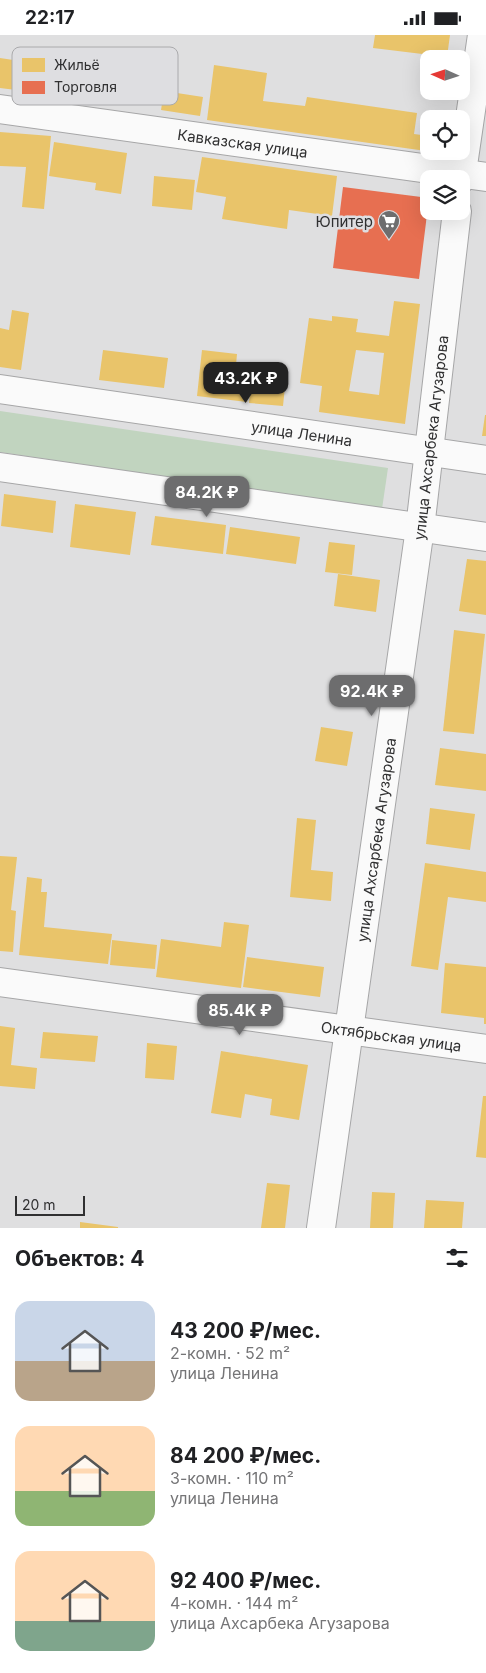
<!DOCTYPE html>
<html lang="ru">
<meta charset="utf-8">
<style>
body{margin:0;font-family:Inter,sans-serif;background:#f6f6f6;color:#202124;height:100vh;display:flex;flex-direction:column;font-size:19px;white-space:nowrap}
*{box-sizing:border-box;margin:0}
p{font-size:16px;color:#757577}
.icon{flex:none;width:28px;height:28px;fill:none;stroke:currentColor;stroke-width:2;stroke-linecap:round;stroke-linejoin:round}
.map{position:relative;height:1193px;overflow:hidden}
.drawer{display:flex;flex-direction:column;background:#fff;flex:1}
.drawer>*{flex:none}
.needle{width:32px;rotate:273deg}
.fabs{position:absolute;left:420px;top:15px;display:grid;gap:10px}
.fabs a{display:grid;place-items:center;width:50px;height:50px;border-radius:10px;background:#fff;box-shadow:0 5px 20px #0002;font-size:25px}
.scale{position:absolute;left:15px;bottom:12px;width:70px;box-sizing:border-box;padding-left:5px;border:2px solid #303031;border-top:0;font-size:14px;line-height:18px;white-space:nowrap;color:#303031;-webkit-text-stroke:4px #dedee1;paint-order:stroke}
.price{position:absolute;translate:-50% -42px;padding:0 11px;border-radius:10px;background:#6d6d6e;color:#fff;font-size:16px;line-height:32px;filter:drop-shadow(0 1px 2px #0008)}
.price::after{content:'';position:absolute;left:50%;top:30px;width:15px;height:11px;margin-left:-8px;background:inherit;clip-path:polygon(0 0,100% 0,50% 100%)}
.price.current{background:#222;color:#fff}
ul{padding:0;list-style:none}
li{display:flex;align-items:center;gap:15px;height:125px;padding:0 15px}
li span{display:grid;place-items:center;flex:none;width:140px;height:100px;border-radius:15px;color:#555}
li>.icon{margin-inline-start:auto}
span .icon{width:60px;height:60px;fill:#fffc;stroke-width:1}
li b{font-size:21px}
h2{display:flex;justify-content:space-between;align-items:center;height:60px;padding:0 15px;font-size:21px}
.status{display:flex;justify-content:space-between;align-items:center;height:35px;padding:0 25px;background:#fff;direction:ltr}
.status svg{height:14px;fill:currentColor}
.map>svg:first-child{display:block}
</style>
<div class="status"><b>22:17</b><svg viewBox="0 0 49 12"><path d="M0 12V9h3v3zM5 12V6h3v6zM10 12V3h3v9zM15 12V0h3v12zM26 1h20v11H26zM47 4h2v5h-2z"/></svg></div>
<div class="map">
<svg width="486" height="1193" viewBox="0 0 486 1193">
<rect width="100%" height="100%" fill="#dfdfe0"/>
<path fill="#c1d4bf" d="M 0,376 L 388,433 L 382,474 L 0,417 Z"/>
<g fill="#e9c46a" fill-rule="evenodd">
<path d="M 375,0 L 450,0 L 447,22 L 373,13 Z"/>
<path d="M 0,23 L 20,26 L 16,55 L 0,53 Z"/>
<path d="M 214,30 L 267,38 L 263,66 L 305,71 L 307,62 L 417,78 L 414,99 L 429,101 L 426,116 L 207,85 Z"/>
<path d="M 164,56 L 203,62 L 200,81 L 161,75 Z"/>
<path d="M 0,97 L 51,101 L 44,174 L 22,172 L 26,132 L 0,131 Z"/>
<path d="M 54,107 L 127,118 L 121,159 L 95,155 L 96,148 L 49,141 Z"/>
<path d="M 202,122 L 337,141 L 332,181 L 289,175 L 287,194 L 222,184 L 226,162 L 196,157 Z"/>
<path d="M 154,141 L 195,145 L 192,175 L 152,171 Z"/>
<path d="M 394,266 L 420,269 L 405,389 L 319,377 L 322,351 L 300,348 L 309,283 L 332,286 L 332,281 L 358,284 L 356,297 L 389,301 ZM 356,315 L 384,318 L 379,360 L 349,356 Z"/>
<path d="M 12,275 L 29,278 L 21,335 L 0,332 L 0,293 L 9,295 Z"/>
<path d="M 103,315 L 168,323 L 164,353 L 99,345 Z"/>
<path d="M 202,315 L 237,319 L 236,330 L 251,332 L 247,367 L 197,361 Z"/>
<path d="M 253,329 L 287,332 L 283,371 L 249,368 Z"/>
<path d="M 485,380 L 486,380 L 486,401 L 482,401 Z"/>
<path d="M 4,459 L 56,466 L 53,498 L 1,491 Z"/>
<path d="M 75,469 L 136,477 L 130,520 L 70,512 Z"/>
<path d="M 155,481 L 226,490 L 223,519 L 151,510 Z"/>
<path d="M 230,492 L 300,502 L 296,529 L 226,519 Z"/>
<path d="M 329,507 L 355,510 L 352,540 L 325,537 Z"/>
<path d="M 467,524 L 486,526 L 486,580 L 459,576 Z"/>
<path d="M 338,539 L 380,545 L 376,577 L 334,571 Z"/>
<path d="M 454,595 L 485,599 L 474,699 L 443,696 Z"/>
<path d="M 321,692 L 353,697 L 347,731 L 315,726 Z"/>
<path d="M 440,713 L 486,719 L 486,756 L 435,750 Z"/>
<path d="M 430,773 L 475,779 L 470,815 L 426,809 Z"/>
<path d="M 297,783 L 316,785 L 311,835 L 333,837 L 331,866 L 290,862 Z"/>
<path d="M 0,821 L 17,822 L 11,875 L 16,876 L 13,917 L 0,916 Z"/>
<path d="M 425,828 L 486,837 L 486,867 L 448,862 L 438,935 L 411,931 Z"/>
<path d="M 27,842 L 42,844 L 41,857 L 47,857 L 44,892 L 112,899 L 108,929 L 19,920 Z"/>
<path d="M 224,887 L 249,890 L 241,953 L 156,942 L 161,904 L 221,912 Z"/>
<path d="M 112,905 L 157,910 L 155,934 L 110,930 Z"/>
<path d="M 247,922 L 324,932 L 320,962 L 243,952 Z"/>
<path d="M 445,928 L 486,932 L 486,989 L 484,989 L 484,983 L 441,978 Z"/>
<path d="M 0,991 L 15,993 L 11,1030 L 37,1033 L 35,1054 L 0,1051 Z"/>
<path d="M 43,997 L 98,1001 L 95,1027 L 40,1023 Z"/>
<path d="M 147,1008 L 177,1011 L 174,1045 L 145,1043 Z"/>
<path d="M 221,1016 L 308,1030 L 299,1085 L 270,1080 L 272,1064 L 245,1059 L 241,1083 L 211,1078 Z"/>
<path d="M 483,1061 L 486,1061 L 486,1123 L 476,1122 Z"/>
<path d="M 267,1148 L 290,1150 L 285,1193 L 261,1193 Z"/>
<path d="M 372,1157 L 395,1158 L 393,1193 L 370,1193 Z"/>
<path d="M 426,1165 L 464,1167 L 462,1193 L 424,1193 Z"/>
<path d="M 80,1187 L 118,1192 L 118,1193 L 80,1193 Z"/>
</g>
<path fill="#e76f51" d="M 343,152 L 429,163 L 419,244 L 333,233 Z"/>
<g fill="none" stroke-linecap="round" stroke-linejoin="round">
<g stroke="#a6a6a7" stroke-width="30">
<g id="minor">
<path id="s1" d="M 0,74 L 486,142"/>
<path d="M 461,144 L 482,0"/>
<path id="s2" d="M 0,354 L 486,425"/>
<path d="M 0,432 L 486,502"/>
<path id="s3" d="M 0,947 L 486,1014"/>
<path id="s4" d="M 321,1193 L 420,493 L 457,176"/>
</g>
</g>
<use href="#minor" stroke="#fafafa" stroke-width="28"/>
</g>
<defs>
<g id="supermarket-pin" transform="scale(1.125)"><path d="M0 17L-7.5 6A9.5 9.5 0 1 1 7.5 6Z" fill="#6d6d6e" stroke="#dedee1"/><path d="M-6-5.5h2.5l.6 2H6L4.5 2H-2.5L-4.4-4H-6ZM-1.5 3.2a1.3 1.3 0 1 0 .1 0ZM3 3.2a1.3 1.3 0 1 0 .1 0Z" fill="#fff"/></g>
</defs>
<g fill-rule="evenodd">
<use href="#supermarket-pin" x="389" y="186"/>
</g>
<g text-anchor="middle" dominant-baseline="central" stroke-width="5" stroke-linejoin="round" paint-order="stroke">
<g font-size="15" fill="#303031" stroke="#dedee1">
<text stroke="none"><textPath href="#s1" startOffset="245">Кавказская улица</textPath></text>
<text stroke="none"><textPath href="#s2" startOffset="305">улица Ленина</textPath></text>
<text stroke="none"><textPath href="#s4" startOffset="798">улица Ахсарбека Агузарова</textPath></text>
<text stroke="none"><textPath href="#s4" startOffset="392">улица Ахсарбека Агузарова</textPath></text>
<text stroke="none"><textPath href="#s3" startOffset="395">Октябрьская улица</textPath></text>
</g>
<g font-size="15" fill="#303031" stroke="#dedee1" text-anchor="end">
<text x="373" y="186">Юпитер</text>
</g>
</g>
<rect x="12" y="12" width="166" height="58" rx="8" fill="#dedee1" stroke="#aaaaac" stroke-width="1"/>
<rect x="22" y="23" width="23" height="14" fill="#e9c46a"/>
<rect x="22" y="46" width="23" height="13" fill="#e76f51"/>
<g font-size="14" fill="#303031">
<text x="54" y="35">Жильё</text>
<text x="54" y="57">Торговля</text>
</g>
</svg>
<div class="fabs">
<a><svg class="needle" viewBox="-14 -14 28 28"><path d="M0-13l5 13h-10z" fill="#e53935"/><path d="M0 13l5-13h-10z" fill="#757577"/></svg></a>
<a><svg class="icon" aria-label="locate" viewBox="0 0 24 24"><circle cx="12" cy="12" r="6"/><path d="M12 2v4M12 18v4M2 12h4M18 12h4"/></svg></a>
<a><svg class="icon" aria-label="layers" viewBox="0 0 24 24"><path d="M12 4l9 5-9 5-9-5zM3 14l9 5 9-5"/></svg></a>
</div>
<div class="scale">20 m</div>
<b class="price current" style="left:246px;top:369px">43.2K ₽</b>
<b class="price" style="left:207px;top:483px">84.2K ₽</b>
<b class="price" style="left:372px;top:682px">92.4K ₽</b>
<b class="price" style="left:240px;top:1001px">85.4K ₽</b>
</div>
<section class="drawer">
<h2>Объектов: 4<svg class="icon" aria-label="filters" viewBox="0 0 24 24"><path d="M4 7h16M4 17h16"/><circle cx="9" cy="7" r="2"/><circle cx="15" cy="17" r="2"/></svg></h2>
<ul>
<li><span style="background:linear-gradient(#c9d6e8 60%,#b9a48a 0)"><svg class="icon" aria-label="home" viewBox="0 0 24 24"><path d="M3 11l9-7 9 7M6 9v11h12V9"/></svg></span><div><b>43 200 ₽/мес.</b><p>2-комн. · 52 m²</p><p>улица Ленина</p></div></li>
<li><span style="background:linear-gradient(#ffd9b3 65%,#8fb573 0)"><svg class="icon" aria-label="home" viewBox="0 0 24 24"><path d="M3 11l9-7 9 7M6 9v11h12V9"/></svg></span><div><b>84 200 ₽/мес.</b><p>3-комн. · 110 m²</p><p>улица Ленина</p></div></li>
<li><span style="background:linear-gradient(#ffd9b3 70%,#7fa58c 0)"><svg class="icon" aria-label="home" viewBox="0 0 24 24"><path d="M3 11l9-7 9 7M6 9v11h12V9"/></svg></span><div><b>92 400 ₽/мес.</b><p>4-комн. · 144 m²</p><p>улица Ахсарбека Агузарова</p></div></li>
</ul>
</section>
